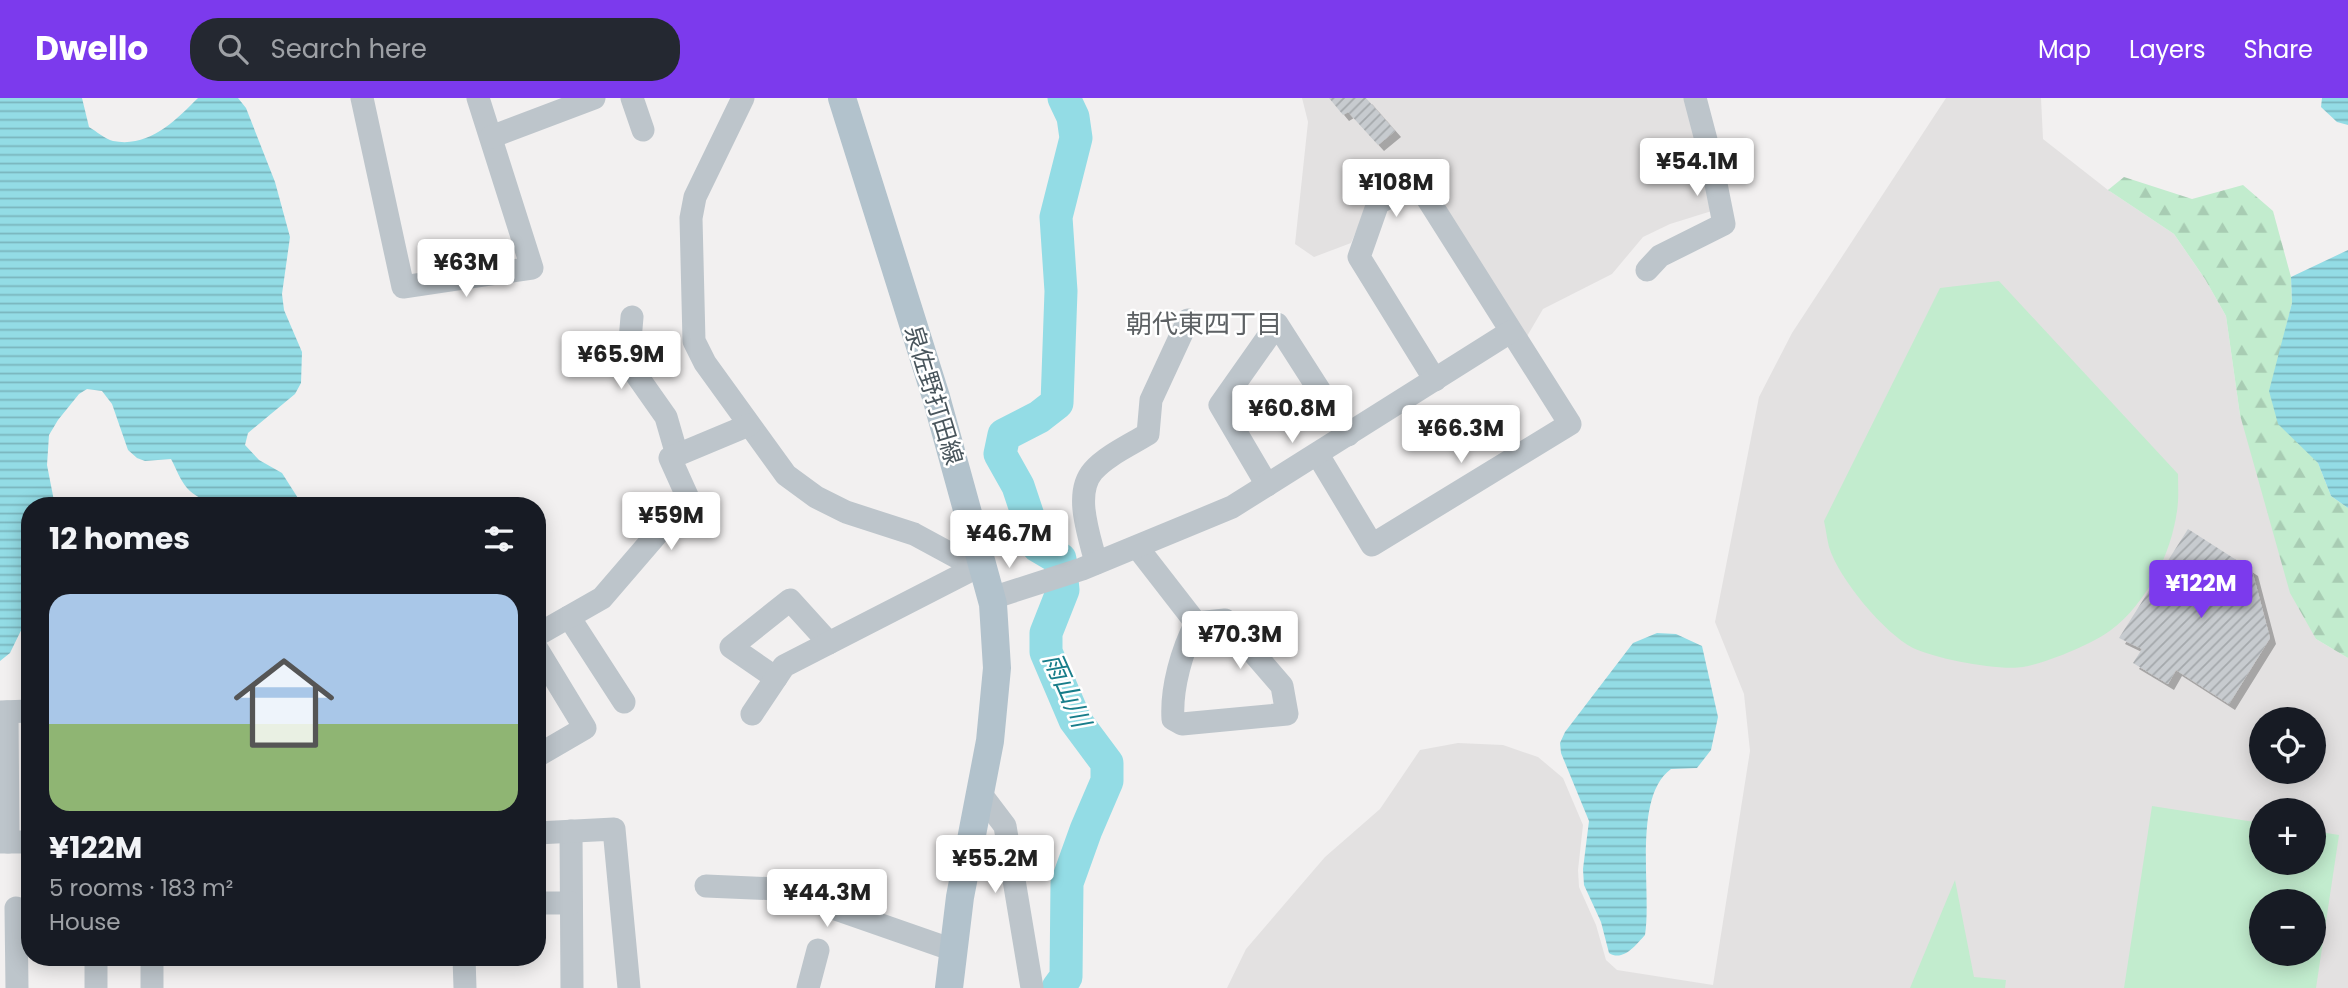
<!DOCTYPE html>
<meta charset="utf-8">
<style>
body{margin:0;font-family:Poppins,"Noto Sans JP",sans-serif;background:#242831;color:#f1f3f6;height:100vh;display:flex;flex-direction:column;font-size:26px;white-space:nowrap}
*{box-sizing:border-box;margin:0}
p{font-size:23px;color:#9ea1a6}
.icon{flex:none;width:38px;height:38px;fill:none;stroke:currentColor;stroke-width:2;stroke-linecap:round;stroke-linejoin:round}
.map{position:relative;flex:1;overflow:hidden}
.sheet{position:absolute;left:21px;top:399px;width:525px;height:469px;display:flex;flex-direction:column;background:#171b24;border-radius:28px;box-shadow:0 4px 18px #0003}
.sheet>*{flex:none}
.buttons{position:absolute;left:2249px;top:609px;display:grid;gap:14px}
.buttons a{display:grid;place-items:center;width:77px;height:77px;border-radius:50%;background:#171b24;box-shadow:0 4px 18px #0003;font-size:35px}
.price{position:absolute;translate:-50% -60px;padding:0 16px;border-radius:7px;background:#fff;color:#222;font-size:23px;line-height:46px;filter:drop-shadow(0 2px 4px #0008)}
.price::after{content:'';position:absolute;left:50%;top:42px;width:21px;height:16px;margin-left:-10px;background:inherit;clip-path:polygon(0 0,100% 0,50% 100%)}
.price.active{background:#7c3aed;color:#fff}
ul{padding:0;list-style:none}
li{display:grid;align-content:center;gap:14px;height:371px;padding:0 28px}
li+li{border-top:2px solid #363941}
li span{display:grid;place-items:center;height:217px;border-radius:21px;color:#555}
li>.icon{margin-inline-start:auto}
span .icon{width:126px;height:126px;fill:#fffc;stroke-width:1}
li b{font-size:30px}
h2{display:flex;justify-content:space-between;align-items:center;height:84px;padding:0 28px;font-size:30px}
header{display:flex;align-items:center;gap:42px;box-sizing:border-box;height:98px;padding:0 35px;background:#7c3aed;color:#fff}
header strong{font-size:33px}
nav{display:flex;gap:38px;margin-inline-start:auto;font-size:24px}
.search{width:490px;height:63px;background:#242831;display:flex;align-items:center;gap:18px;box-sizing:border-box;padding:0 24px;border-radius:28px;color:#9ea1a6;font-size:26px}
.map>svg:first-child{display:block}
</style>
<header>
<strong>Dwello</strong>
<div class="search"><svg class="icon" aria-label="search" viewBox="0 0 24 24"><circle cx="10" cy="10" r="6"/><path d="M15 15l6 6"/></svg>Search here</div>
<nav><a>Map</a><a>Layers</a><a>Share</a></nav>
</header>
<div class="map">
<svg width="2348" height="890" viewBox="0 0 2348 890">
<defs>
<pattern id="forest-firs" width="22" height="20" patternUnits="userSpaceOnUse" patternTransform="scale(1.75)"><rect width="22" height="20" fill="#c2ecce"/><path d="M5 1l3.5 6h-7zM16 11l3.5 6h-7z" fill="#a8ccb3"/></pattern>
<pattern id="water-rules" width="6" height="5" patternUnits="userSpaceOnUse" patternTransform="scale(1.75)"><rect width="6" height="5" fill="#93dce5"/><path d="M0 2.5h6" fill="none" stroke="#7ab5bd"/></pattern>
<pattern id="building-hatch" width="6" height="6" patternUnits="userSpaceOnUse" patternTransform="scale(1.75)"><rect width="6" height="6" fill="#c7cbcf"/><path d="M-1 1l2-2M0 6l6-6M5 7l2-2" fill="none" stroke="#a4a8ab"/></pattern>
<filter id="shadow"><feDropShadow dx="6" dy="6" stdDeviation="0" flood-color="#0004"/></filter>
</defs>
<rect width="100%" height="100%" fill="#f2f0f0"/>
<g fill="#e3e1e1" fill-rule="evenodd">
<path d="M 1302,0 L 1689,0 L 1715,112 L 1670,126 L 1643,139 L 1612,176 L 1543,211 L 1526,240 L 1422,72 L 1372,97 L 1351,145 L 1314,159 L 1295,146 L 1308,24 Z"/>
<path d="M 1946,0 L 2041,0 L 2043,41 L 2108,92 L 2174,136 L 2205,181 L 2226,218 L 2240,317 L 2316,541 L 2348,560 L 2348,890 L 1227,890 L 1246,851 L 1325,759 L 1380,711 L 1420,652 L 1458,645 L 1503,647 L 1538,659 L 1563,680 L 1583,727 L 1578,772 L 1579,789 L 1596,827 L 1606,862 L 1617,872 L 1713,887 L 1750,653 L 1744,596 L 1715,524 L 1759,299 L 1792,235 ZM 2261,621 L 2314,621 L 2314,674 L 2261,674 ZM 2261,712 L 2314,712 L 2314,765 L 2261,765 ZM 2261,803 L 2314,803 L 2314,856 L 2261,856 Z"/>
</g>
<g fill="#c2ecce" fill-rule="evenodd">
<path d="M 1999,183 L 2178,376 C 2178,388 2179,401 2177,413 C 2171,456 2147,505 2111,532 C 2093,546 2046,565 2023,569 C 1999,573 1936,561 1913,550 C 1884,535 1839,481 1829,449 C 1827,441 1826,432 1824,423 L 1940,190 Z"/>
<path d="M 2152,708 L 2261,725 L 2261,765 L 2314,765 L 2314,733 L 2339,737 L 2316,890 L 2124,890 ZM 2261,803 L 2314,803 L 2314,856 L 2261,856 Z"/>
<path d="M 1955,782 L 1974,879 L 2006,882 L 2005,890 L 1910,890 Z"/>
</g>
<path fill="url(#forest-firs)" d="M 2124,79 L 2192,101 L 2243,87 L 2273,113 L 2291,179 L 2292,205 L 2286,229 L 2307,352 L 2318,365 L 2331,398 L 2348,410 L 2348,560 L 2316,541 L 2290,495 L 2240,317 L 2226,218 L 2205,181 L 2174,136 L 2108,92 Z"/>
<g fill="url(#water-rules)">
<path d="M 0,0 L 82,0 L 89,29 C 96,33 105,41 113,43 C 149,50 175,23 198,0 L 238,0 L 246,10 L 275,84 L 290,139 L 282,196 L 284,212 L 302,254 L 301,285 L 295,296 L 248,335 L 245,347 L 259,362 L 282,375 L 303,408 C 272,408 209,416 187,390 C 180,382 176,370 171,361 L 145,363 L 137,360 L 128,352 L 112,306 L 102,293 L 87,291 L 79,296 L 58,322 L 49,337 L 47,367 L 55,408 L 30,408 L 30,514 L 10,555 L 0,563 Z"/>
<path d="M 2322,0 L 2348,0 L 2348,27 L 2337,24 L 2321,9 Z"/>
<path d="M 2348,152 L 2348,410 L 2331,398 L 2318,365 L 2278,326 L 2269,293 L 2292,205 L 2291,179 Z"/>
<path d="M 1657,535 L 1676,536 L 1702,548 L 1718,619 L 1711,652 L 1697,670 L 1671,671 C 1632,699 1652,794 1645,837 C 1636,847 1623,864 1609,855 L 1601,824 L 1584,787 L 1583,771 L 1589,723 L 1561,655 L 1560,645 L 1565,634 L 1633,545 Z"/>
</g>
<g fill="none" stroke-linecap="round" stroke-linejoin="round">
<path stroke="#93dce5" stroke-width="33" d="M 1058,890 L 1066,879 L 1067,785 L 1086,732 L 1107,683 L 1107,665 L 1075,622 L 1046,554 L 1046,535 L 1063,492 L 1060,461 L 1038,448 L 1018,388 L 1000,356 L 1004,337 L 1039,319 L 1057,305 L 1061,193 L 1056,119 L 1076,40 L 1073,19 L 1064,0"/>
</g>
<g fill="url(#building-hatch)" filter="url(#shadow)">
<path d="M 1329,0 L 1366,0 L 1395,33 L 1378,47 L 1348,14 L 1343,17 Z"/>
<path d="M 2188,431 L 2252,472 L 2270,540 L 2229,606 L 2176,572 L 2168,586 L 2133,565 L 2142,551 L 2119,540 Z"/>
</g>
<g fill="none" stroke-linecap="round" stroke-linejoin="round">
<g stroke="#bdc5cb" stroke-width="23">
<path d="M 362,0 L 403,189 L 532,170 L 478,0"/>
<path d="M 632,0 L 643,32"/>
<path d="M 743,0 L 695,99 L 691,120 L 694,243 L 705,265 L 786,377 L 816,399 L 846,414 L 914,436 L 962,462 L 984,470"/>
<path d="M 491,39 L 594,0"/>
<path d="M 1647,172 L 1660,158 L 1724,126 L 1711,61 L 1695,0"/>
<path d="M 632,219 L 628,265 L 666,319 L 677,357"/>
<path d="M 1318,357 L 1372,447 L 1570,326 L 1417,84 L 1378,105 L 1359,159 L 1435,282"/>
<path d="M 1267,387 L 1220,307 L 1277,226 L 1348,337"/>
<path d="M 1137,449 L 1196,525 C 1182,552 1171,590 1173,621 L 1182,626 L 1287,616 L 1282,588 L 1225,522 L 1196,525"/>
<path d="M 1096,465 C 1090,439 1073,396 1093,373 C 1106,358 1130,347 1148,336 L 1151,302 L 1188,222"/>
<path d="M 992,500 L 1082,471 L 1232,409 L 1510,234"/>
<path d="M 569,519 L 624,604"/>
<path d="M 537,537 L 602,500 L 688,400 L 670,360 L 749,327"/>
<path d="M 537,551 L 585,630 L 537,658"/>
<path d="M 776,580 L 731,549 L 790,502 L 829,545"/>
<path d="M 0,614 L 30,613"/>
<path d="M 7,614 L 8,744"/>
<path d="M 752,616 L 784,568 L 979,468"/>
<path d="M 980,695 L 1005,728 L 1032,890"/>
<path d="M 571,733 L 572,890"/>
<path d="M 537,735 L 614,731 L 629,890"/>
<path d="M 0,744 L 30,744"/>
<path d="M 706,788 L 778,791 L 953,852"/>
<path d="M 537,805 L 571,805"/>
<path d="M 16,810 L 17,890"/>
<path d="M 96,859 L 96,890"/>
<path d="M 464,859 L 465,890"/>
<path d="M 152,890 L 152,859"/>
<path d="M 808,890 L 818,852"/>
</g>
<path stroke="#b2c2cc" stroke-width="28" d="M 842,0 L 936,299 L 993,506 L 997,570 L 990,643 L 960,799 L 949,890"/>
</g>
<g text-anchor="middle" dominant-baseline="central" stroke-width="5" stroke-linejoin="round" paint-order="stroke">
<g font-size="24" fill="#49555c" stroke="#fff">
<text transform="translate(934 297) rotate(73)">泉佐野打田線</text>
</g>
<g font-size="26" fill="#5d6164" stroke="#fff">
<text x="1204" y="226">朝代東四丁目</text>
</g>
<g font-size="26" font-style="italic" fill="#187d8a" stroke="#fff">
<text transform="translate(1067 592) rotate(66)">雨山川</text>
</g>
</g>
</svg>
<div class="buttons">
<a><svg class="icon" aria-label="locate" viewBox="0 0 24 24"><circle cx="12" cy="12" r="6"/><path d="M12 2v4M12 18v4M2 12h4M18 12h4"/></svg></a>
<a>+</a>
<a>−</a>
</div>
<b class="price" style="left:1697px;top:100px">¥54.1M</b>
<b class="price" style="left:1396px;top:121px">¥108M</b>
<b class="price" style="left:466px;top:201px">¥63M</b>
<b class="price" style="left:621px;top:293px">¥65.9M</b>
<b class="price" style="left:1292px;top:347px">¥60.8M</b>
<b class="price" style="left:1461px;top:367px">¥66.3M</b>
<b class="price" style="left:671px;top:454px">¥59M</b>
<b class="price" style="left:1009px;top:472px">¥46.7M</b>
<b class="price active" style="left:2201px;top:522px">¥122M</b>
<b class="price" style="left:1240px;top:573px">¥70.3M</b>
<b class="price" style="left:995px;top:797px">¥55.2M</b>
<b class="price" style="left:827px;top:831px">¥44.3M</b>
<section class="sheet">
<h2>12 homes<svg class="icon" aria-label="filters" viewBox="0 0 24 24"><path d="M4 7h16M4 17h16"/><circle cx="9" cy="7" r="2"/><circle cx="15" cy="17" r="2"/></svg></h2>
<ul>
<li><span style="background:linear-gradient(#a9c7e8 60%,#8fb573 0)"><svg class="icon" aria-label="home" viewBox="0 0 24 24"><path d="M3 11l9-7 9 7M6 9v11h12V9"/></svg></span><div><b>¥122M</b><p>5 rooms · 183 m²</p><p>House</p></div></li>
</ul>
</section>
</div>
